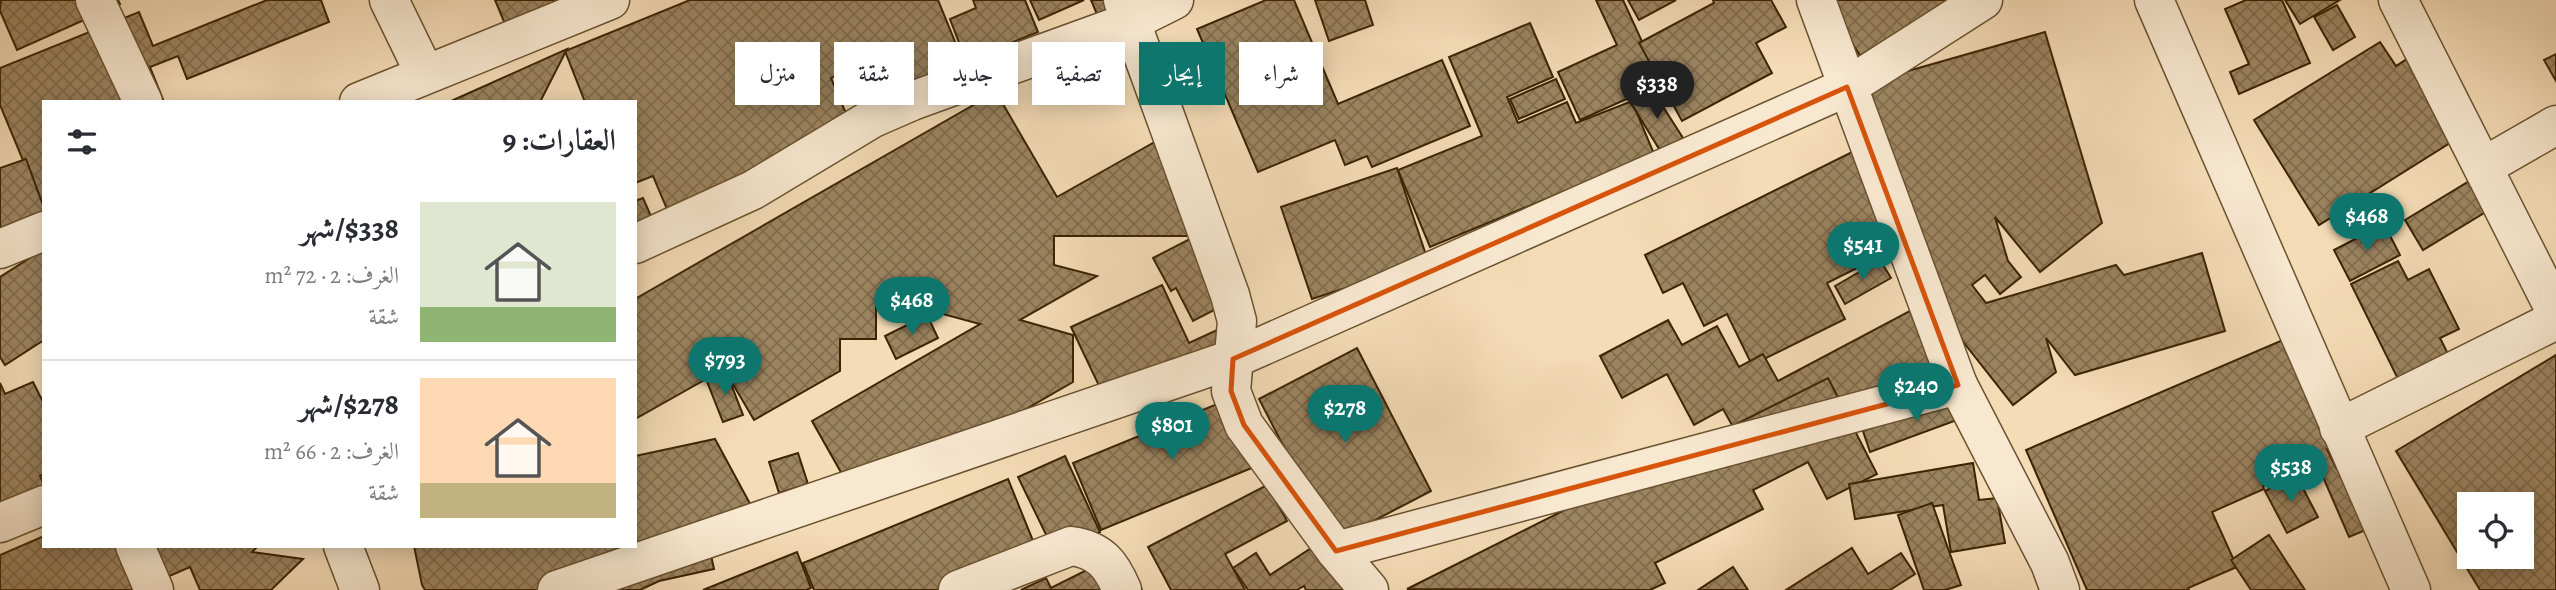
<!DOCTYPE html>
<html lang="ar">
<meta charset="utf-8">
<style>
body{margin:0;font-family:Alegreya,Amiri,serif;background:#f2f2f3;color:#2b2b33;direction:rtl;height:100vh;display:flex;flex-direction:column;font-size:26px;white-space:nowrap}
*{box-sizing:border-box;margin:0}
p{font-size:23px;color:#7c7c81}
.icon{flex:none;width:38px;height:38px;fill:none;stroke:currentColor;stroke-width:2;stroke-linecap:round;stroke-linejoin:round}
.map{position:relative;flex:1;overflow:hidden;direction:ltr}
.drawer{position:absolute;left:42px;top:100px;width:595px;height:448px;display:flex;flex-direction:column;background:#fff;border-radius:0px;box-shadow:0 4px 18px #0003;direction:rtl}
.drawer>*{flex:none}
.hud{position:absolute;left:658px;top:42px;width:665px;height:63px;direction:rtl;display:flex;gap:14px}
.buttons{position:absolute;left:2457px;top:492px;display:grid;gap:14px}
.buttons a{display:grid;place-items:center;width:77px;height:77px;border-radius:0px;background:#fff;box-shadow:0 4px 18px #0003;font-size:35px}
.price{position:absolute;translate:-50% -60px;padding:0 16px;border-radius:24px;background:#0f766e;color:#fff;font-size:23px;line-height:46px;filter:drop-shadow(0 2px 4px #0008)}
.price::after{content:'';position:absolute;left:50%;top:42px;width:21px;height:16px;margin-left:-10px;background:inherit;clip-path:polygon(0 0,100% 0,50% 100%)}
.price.active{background:#222;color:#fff}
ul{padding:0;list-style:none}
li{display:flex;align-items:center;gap:21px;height:175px;padding:0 21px}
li+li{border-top:2px solid #e1e1e2}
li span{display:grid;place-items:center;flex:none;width:196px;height:140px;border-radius:0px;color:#555}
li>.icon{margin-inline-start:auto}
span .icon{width:84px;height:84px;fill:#fffc;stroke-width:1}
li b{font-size:30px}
h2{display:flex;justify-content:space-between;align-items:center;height:84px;padding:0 21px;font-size:30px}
.chip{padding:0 24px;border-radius:0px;background:#fff;box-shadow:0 4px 18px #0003;font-size:24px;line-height:63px}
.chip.active{background:#0f766e;color:#fff}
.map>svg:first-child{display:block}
</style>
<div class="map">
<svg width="2556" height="590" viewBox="0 0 2556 590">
<defs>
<pattern id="building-cross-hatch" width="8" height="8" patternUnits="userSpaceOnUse" patternTransform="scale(1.75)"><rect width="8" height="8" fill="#9c8460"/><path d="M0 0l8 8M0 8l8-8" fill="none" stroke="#806c4d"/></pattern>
</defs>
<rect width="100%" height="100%" fill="#f4dcb6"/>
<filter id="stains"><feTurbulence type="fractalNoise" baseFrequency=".00286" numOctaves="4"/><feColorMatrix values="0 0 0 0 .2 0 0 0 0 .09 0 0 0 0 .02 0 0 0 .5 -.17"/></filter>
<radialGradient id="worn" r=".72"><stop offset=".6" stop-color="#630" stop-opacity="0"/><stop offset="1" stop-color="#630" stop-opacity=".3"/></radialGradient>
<g fill="url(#building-cross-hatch)" stroke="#3c2403" stroke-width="2" fill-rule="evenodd">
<path d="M 118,0 L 120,4 L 17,50 L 0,11 L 1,0 Z"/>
<path d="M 267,0 L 321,0 L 329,22 L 187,79 L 178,56 L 150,67 L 164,102 L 44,102 L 44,211 L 0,105 L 0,68 L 139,12 L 153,46 Z"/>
<path d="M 495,0 L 595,0 L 512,41 Z"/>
<path d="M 690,0 L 938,0 L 969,76 L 876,113 L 857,68 L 831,78 L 850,123 L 669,214 L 653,176 L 635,183 L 635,102 L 585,102 L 565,51 Z"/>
<path d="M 973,0 L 1025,0 L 1038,32 L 966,61 L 950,19 L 976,8 Z"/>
<path d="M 1030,0 L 1084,0 L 1039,20 Z"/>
<path d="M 1091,0 L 1131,0 L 1101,24 Z"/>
<path d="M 1266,0 L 1294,0 L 1338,104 L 1442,60 L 1470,126 L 1372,167 L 1367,156 L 1345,165 L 1335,140 L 1258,172 L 1197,29 Z"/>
<path d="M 1315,0 L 1365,0 L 1373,25 L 1329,41 Z"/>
<path d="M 1596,0 L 1623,0 L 1656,72 L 1632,82 L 1638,94 L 1580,120 L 1558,72 L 1617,45 Z"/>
<path d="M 1628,0 L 1676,0 L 1639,20 Z"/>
<path d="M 1713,0 L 1771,0 L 1786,27 L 1756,43 L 1772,73 L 1682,121 L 1639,43 L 1714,3 Z"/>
<path d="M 1824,0 L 1980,0 L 1870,71 Z"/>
<path d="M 2246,0 L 2282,0 L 2310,63 L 2239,94 L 2230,72 L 2249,64 L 2225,9 Z"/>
<path d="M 2285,0 L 2340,0 L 2300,24 Z"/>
<path d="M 2337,5 L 2355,37 L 2333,50 L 2314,17 Z"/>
<path d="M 1530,23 L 1553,77 L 1507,97 L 1518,123 L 1567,102 L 1576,123 L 1632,101 L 1654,154 L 1430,247 L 1398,170 L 1482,136 L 1449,57 Z"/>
<path d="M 2045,32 L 2102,223 L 2040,272 L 1995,217 L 2008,261 L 2021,277 L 2000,294 L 1985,275 L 1972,285 L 1986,303 L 2116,265 L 2124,275 L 2202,253 L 2225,331 L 2075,375 L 2046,338 L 2056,372 L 2013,405 L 1946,320 L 1859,85 Z"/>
<path d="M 2380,42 L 2396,66 L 2416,53 L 2466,133 L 2319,225 L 2254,120 Z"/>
<path d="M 567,49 L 540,102 L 449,102 Z"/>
<path d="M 2556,54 L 2556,81 L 2544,60 Z"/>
<path d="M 1556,79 L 1565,99 L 1519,119 L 1510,99 Z"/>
<path d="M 1653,91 L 1683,138 L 1661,152 L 1631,103 Z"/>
<path d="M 996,92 L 1057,197 L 1167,135 L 1226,236 L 1054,236 L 1054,265 L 1097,276 L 1020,320 L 1073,335 L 1073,382 L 886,490 L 851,490 L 812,421 L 980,324 L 876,296 L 876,339 L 840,339 L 840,371 L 754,420 L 724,369 L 635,419 L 635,299 Z"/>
<path d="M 1858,149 L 1897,227 L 1871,240 L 1879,257 L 1827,283 L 1845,319 L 1752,365 L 1727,314 L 1704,326 L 1683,283 L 1663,293 L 1645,255 Z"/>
<path d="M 26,159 L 44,208 L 44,225 L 0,240 L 0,168 Z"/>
<path d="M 1397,168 L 1428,261 L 1312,299 L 1281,207 Z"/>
<path d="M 2481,174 L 2499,204 L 2423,250 L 2405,220 Z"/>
<path d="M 643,198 L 660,237 L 635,247 L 635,201 Z"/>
<path d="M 2384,224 L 2400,255 L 2350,281 L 2334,250 Z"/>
<path d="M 1215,226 L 1249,292 L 1193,321 L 1176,288 L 1171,291 L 1153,258 Z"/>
<path d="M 44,249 L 44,340 L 5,365 L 0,357 L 0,277 Z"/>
<path d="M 1880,260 L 1891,278 L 1845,304 L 1835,286 Z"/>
<path d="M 2398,261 L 2408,280 L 2429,269 L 2459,329 L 2440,338 L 2448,354 L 2398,379 L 2351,284 Z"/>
<path d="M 1162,285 L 1189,343 L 1250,315 L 1184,378 L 1174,358 L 1102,392 L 1071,327 Z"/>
<path d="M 1921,305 L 1957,371 L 1803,446 L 1783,409 L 1737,434 L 1723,409 L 1694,425 L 1667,374 L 1622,398 L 1600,356 L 1668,320 L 1682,345 L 1717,326 L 1739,367 L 1763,354 L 1778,381 Z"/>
<path d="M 927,315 L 938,338 L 896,359 L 885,336 Z"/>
<path d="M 2311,328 L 2357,436 L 2327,449 L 2336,468 L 2370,453 L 2397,517 L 2349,537 L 2317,463 L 2263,486 L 2264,489 L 2212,512 L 2237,567 L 2188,588 L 2189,590 L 2087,590 L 2026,450 Z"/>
<path d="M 1357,348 L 1431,491 L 1333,542 L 1259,399 Z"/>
<path d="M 2556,355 L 2556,590 L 2480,590 L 2396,451 ZM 2469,504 L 2522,504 L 2522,556 L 2469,556 Z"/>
<path d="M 726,371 L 743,415 L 723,422 L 706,379 Z"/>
<path d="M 1828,378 L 1877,474 L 1827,499 L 1808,462 L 1753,490 L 1763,509 L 1655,563 L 1665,583 L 1650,590 L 1407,589 Z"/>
<path d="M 33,382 L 44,404 L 44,474 L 40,476 L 44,484 L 44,499 L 0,518 L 0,383 L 5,394 Z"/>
<path d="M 1244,393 L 1271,460 L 1101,530 L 1073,463 Z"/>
<path d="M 1959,394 L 1968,416 L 1870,452 L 1863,431 Z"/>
<path d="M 715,439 L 754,511 L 707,537 L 714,569 L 659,581 L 640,590 L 425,590 L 422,585 L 414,546 L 635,546 L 635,456 Z"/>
<path d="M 798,453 L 808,484 L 779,493 L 769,462 Z"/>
<path d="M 1065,456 L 1100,532 L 1055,553 L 1018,477 Z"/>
<path d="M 1973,463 L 1979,500 L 1997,498 L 2005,543 L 1951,552 L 1943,505 L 1855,519 L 1849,484 Z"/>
<path d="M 2296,475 L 2318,517 L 2287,533 L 2265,491 Z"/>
<path d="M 1008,479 L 1042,563 L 975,590 L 814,590 L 803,563 Z"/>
<path d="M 1267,485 L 1287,521 L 1225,554 L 1245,590 L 1171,590 L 1148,547 Z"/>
<path d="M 1932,503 L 1961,585 L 1945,590 L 1924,590 L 1898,515 Z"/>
<path d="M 2269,535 L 2305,590 L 2251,590 L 2231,560 Z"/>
<path d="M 44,536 L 44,546 L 258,546 L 252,552 L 303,559 L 271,590 L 200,590 L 190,567 L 137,590 L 0,590 L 0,555 Z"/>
<path d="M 1316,545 L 1345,588 L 1342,590 L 1306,590 L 1304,586 L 1297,590 L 1248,590 L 1233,568 L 1256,553 L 1270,575 Z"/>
<path d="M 1852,548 L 1868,574 L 1901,553 L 1915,574 L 1890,590 L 1786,590 Z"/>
<path d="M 797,552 L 811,588 L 806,590 L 703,590 Z"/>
<path d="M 1105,561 L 1137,580 L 1142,590 L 1021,590 L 1046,578 L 1051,588 Z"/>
<path d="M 1733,567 L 1748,590 L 1698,590 Z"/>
</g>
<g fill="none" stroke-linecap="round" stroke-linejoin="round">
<g stroke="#6a5230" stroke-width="41">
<g id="minor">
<path d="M 95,0 L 143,102"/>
<path d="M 389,0 L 425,74"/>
<path d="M 1123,0 L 1230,295 L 1237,321 L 1231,391 L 1244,425 L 1336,551 L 1369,590"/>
<path d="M 1816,0 L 1958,385 L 2050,563 L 2060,590"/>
<path d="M 2154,0 L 2411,590"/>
<path d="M 2398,0 L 2556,312"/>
<path d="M 359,102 L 610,0"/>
<path d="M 2483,167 L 2556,125"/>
<path d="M 635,244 L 753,190 L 873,118 L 912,101 L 1132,21 L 1174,0"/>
<path d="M 0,249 L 44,231"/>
<path d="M 2339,428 L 2556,320"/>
<path d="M 0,523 L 44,505"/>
<path d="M 135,546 L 154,590"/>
<path d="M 343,546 L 360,590"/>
<path d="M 1336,551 L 1958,385"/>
<path d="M 557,590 L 1233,359 L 1847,87 L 1983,0"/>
<path d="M 958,590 L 1071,546 C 1100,550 1111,564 1122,590"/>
</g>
</g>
<use href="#minor" stroke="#f8e8d0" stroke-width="38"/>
</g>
<path fill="none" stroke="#d7540b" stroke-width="5" stroke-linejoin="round" d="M 1847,87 L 1958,385 L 1336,551 L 1244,425 L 1231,391 L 1233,359 Z"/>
<rect width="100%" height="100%" filter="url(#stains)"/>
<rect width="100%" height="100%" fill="url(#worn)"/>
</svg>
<div class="buttons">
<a><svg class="icon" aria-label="locate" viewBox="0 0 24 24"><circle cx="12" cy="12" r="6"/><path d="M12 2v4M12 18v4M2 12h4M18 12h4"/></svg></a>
</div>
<b class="price active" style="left:1657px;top:121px">$338</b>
<b class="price" style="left:2367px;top:253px">$468</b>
<b class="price" style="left:1863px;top:282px">$541</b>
<b class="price" style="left:912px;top:337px">$468</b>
<b class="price" style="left:725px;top:397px">$793</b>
<b class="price" style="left:1916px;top:423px">$240</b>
<b class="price" style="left:1345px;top:445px">$278</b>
<b class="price" style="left:1172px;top:462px">$801</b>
<b class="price" style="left:2291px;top:504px">$538</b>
<div class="hud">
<a class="chip">شراء</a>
<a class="chip active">إيجار</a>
<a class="chip">تصفية</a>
<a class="chip">جديد</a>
<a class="chip">شقة</a>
<a class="chip">منزل</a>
</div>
<section class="drawer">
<h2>العقارات: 9<svg class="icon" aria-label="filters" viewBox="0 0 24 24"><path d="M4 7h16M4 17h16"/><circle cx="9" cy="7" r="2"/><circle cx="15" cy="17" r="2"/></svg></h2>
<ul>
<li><span style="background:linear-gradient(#dfe7d0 75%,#8fb573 0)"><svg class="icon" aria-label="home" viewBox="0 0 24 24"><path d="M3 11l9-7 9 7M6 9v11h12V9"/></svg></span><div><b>$338/شهر</b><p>الغرف: 2 · 72 m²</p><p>شقة</p></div></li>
<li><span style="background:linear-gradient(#ffd9b3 75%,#c2b280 0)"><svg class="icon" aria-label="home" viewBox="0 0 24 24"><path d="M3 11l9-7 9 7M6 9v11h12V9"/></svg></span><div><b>$278/شهر</b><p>الغرف: 2 · 66 m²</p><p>شقة</p></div></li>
</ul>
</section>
</div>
